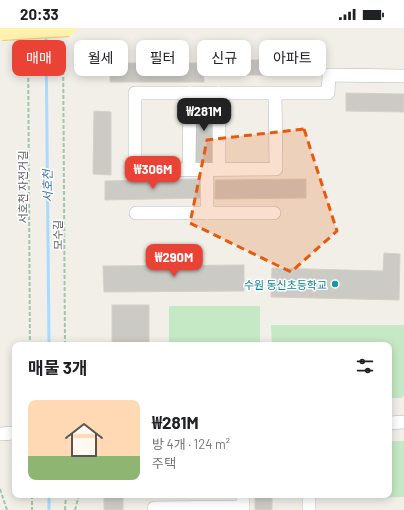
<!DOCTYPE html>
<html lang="ko">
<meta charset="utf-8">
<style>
body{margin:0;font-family:Barlow,"Noto Sans KR",sans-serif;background:#f6f6f6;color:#202124;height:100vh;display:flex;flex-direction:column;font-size:15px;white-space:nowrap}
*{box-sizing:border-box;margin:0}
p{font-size:13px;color:#757577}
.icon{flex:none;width:22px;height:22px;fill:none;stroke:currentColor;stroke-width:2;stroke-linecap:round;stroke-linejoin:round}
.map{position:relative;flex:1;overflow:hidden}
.sheet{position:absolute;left:12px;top:314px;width:380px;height:156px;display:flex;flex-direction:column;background:#fff;border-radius:8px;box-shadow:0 2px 10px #0003}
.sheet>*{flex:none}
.top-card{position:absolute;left:12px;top:12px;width:380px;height:36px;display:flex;gap:8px}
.price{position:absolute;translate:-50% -34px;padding:0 9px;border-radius:8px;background:#ea4335;color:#fff;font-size:13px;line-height:26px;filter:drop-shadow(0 1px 2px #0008)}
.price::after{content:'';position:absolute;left:50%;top:24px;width:12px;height:9px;margin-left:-6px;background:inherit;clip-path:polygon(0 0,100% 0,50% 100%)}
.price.active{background:#222;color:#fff}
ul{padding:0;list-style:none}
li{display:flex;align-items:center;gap:12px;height:100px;padding:0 16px}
li span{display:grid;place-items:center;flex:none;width:112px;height:80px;border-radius:8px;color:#555}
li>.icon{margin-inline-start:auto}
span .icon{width:48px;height:48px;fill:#fffc;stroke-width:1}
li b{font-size:17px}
h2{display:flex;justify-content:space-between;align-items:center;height:48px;padding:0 16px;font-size:17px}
.pill{padding:0 14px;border-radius:8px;background:#fff;box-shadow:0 2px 10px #0003;font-size:14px;line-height:36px}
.pill.active{background:#ea4335;color:#fff}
.status{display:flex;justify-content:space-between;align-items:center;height:28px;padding:0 20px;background:#fff;direction:ltr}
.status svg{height:11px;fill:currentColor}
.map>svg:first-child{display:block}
</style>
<div class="status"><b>20:33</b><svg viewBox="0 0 49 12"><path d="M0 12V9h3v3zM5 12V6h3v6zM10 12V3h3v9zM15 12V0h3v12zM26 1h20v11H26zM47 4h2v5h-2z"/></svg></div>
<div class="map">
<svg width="404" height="482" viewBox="0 0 404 482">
<rect width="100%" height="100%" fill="#f1efe8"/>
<g fill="#c5e8c5">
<rect x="169" y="278" width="91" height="39"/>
<path d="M 271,297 L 404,297 L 404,367 L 401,370 L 389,370 L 389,317 L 272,317 Z"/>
<path d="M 389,413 L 404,413 L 404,469 L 360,470 L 360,467 L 389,467 Z"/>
</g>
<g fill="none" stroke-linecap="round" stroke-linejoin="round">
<g stroke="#aadaff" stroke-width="3">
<path d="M 46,6 L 49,317"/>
<path d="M 49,482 L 49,467"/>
</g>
</g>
<g fill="#cccac5" stroke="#d6d1c6">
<rect x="221" y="32" width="88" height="15"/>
<path d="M 110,35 L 203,35 L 204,54 L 110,54 Z"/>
<path d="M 346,65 L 404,66 L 404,84 L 346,83 Z"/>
<path d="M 194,75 L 215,75 L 214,134 L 193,134 Z"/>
<path d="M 94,83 L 111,84 L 111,147 L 93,146 Z"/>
<path d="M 201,151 L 202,170 L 105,172 L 105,153 Z"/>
<path d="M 306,151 L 306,170 L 215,171 L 215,152 Z"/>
<path d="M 384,225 L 400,226 L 399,272 L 271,269 L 272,240 L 383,243 Z"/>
<path d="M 244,237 L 244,263 L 104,264 L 103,238 Z"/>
<rect x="112" y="277" width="37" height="40"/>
<rect x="104" y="467" width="19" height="15"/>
<rect x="255" y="467" width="17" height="15"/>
</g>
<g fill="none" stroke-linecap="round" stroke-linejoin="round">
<g stroke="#b5b8bc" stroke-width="14">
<g id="minor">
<path d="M 219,65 L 219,141"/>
<path d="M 275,65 L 276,141 L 135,142 L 135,65 L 328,65 L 329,47 L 404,48"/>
<path d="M 189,141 L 190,65"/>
<path d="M 207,141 L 207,185"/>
<path d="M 136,185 L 274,185"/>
<path d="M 389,395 L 404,394"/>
<path d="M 0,406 L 15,405"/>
<path d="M 243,467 L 243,482"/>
<path d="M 309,467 L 309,482"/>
<path d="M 154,482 L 154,480 L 243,479"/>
</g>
</g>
<g stroke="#9cc7a9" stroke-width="2" stroke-dasharray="4 2" stroke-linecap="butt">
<path d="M 63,13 L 65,317"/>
<path d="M 28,14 L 30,317"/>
<path d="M 0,461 L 7,482"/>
<path d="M 32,467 L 32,482"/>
<path d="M 65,482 L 66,467"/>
<path d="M 75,482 L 79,467"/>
</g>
<use href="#minor" stroke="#fff" stroke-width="13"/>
<g stroke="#f2c960" stroke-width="18" stroke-linecap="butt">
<path id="major-bridge" d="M 2,4 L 69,0"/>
</g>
<use href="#major-bridge" stroke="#fff2af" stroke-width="16"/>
</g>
<path fill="#e8590c" fill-opacity="0.2" stroke="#e8590c" stroke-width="3" stroke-dasharray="8 5" stroke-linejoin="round" d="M 304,101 L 337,203 L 291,244 L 190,195 L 207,112 Z"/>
<circle fill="#0f9aa8" stroke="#fff" stroke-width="1.5" cx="335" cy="256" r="4"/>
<g text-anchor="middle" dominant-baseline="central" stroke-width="3" stroke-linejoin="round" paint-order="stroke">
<g font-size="11" fill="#5f6368" stroke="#fff">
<text transform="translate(22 159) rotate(-90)">서호천 자전거길</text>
<text transform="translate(57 207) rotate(-90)">모수길</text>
</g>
<g font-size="11" fill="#0d838f" stroke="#fff" text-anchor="end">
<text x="327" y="256">수원 동신초등학교</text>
</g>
<g font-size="12" font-style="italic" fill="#4174aa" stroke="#fff">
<text transform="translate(47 158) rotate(-91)">서호천</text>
</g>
</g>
</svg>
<b class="price active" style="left:204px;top:104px">₩281M</b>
<b class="price" style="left:153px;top:162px">₩306M</b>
<b class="price" style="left:174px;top:250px">₩290M</b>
<div class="top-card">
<a class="pill active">매매</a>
<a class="pill">월세</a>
<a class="pill">필터</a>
<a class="pill">신규</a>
<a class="pill">아파트</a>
</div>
<section class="sheet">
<h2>매물 3개<svg class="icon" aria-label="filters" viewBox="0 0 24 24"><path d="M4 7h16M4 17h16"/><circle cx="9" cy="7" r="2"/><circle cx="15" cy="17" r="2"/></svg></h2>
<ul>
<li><span style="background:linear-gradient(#ffd9b3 70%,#8fb573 0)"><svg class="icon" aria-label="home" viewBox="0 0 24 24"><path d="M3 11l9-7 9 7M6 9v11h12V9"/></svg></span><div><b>₩281M</b><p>방 4개 · 124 m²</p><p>주택</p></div></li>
</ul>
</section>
</div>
